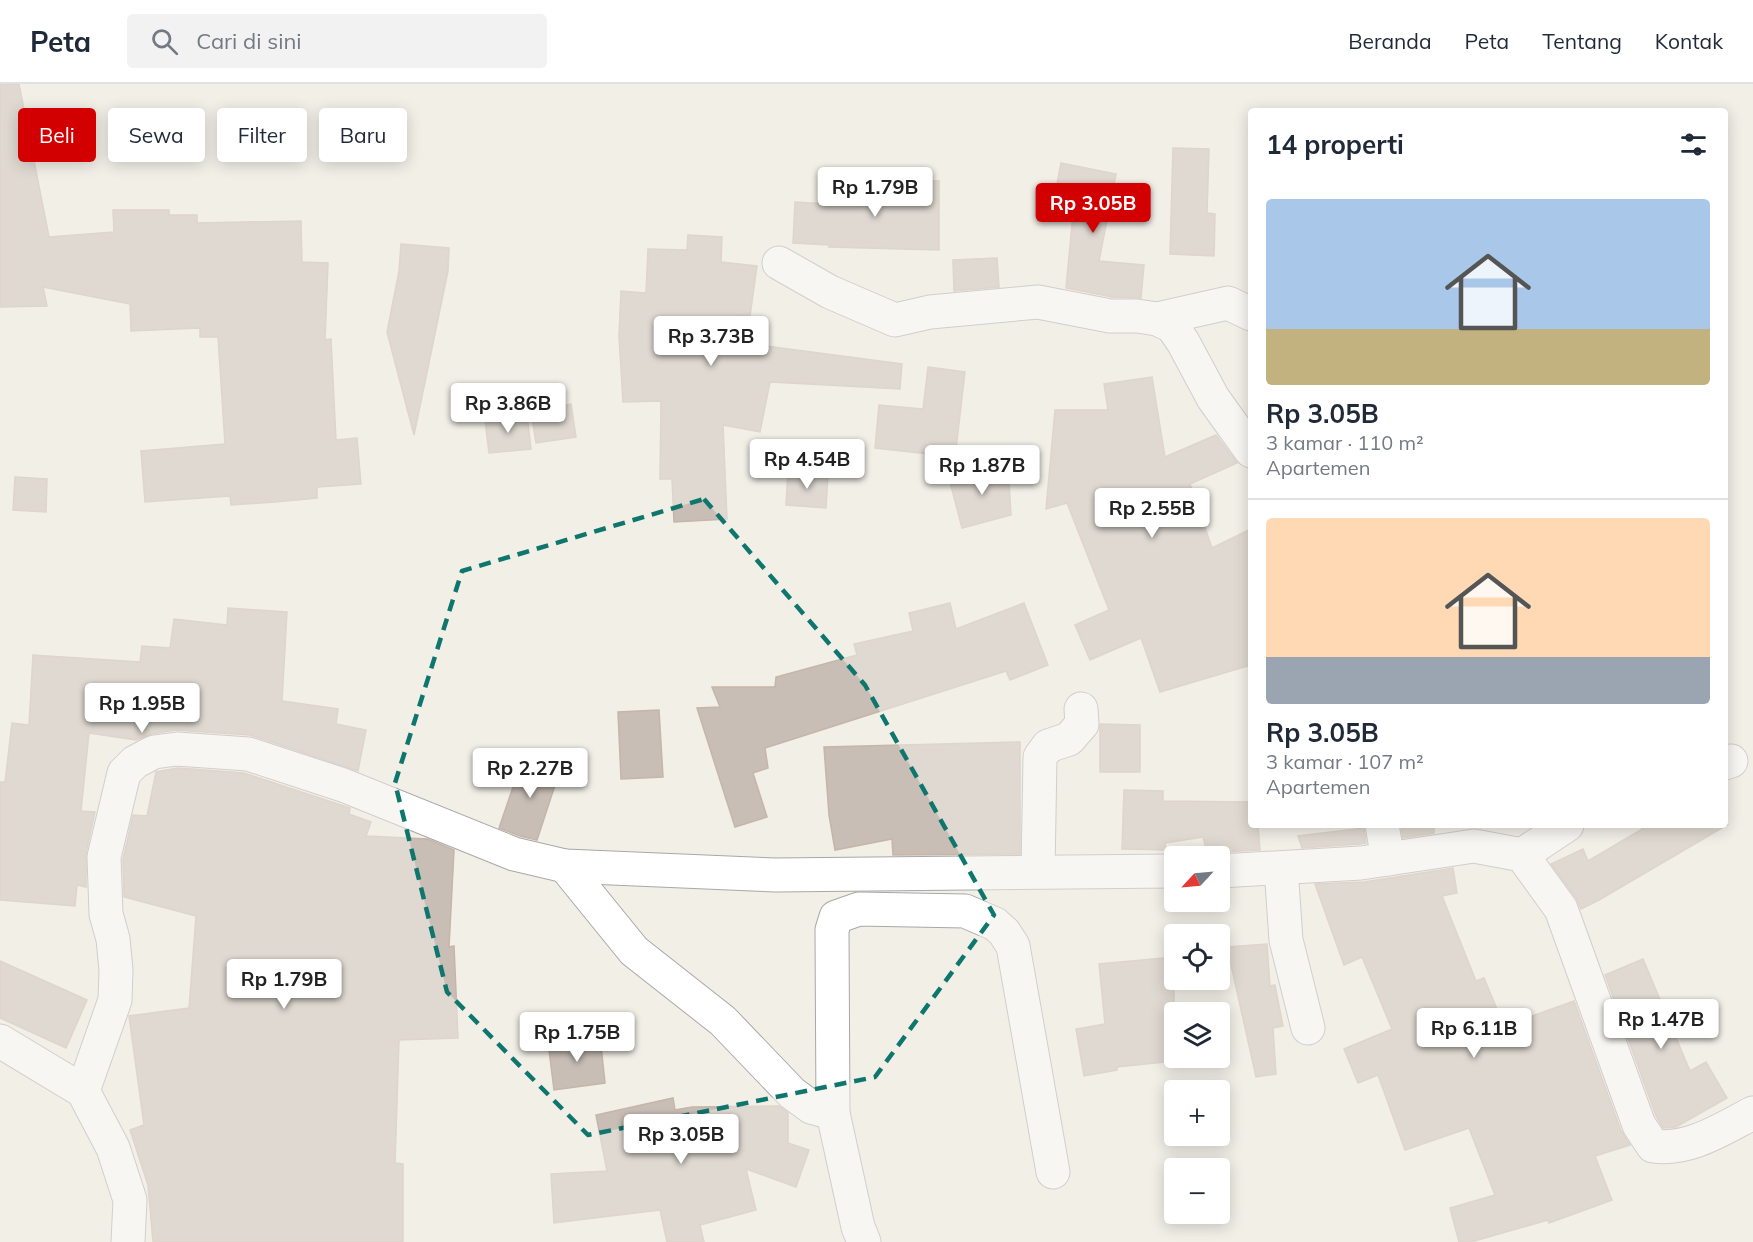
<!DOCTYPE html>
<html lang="id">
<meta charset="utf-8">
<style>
body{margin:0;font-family:Mulish,sans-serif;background:#f2f2f3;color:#1f2937;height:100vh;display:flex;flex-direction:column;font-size:22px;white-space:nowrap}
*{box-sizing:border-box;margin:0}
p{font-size:20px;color:#747a83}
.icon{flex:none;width:33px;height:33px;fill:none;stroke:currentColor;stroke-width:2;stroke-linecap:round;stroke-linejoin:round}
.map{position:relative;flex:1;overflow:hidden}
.details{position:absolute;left:1248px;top:24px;width:480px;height:720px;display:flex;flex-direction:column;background:#fff;border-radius:6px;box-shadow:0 3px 15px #0003}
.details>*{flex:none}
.guide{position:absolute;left:18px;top:24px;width:570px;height:54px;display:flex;gap:12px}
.needle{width:39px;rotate:244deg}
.buttons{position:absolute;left:1164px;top:762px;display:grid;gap:12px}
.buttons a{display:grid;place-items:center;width:66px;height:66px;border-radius:6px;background:#fff;box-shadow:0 3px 15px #0003;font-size:30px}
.price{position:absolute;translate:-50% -51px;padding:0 14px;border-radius:6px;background:#fff;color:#222;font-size:20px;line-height:39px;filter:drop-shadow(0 2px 3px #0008)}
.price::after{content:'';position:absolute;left:50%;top:36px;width:18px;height:14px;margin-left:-9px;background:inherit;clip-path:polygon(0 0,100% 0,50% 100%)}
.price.current{background:#d30001;color:#fff}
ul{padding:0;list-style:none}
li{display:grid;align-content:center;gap:12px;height:318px;padding:0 18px}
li+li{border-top:2px solid #e0e1e3}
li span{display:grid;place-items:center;height:186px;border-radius:6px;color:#555}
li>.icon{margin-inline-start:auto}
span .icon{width:108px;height:108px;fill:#fffc;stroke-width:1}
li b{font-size:26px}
h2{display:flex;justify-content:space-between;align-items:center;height:72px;padding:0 18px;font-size:26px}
.pill{padding:0 21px;border-radius:6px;background:#fff;box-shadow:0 3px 15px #0003;font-size:21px;line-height:54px}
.pill.current{background:#d30001;color:#fff}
header{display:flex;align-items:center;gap:36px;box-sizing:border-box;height:84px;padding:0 30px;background:#fff;border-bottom:2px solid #e0e1e3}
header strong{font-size:28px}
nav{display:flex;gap:33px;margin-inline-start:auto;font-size:21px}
.search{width:420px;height:54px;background:#f2f2f3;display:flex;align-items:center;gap:15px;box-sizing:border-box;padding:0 21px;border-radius:6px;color:#747a83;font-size:22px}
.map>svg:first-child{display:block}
</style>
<header>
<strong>Peta</strong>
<div class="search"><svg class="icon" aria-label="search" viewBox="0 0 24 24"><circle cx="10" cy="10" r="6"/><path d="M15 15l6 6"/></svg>Cari di sini</div>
<nav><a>Beranda</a><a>Peta</a><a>Tentang</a><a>Kontak</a></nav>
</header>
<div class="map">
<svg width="1753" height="1158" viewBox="0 0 1753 1158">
<rect width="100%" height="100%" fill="#f2efe7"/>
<g fill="#c8beb6" stroke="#c6b5a8" stroke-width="1.5">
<path d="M 0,0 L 19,0 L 49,153 L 114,148 L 113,126 L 169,126 L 169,131 L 197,131 L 197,139 L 301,137 L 302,178 L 328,179 L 325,256 L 331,255 L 336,356 L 357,354 L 361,400 L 317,403 L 317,414 L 275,418 L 231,421 L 230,412 L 145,418 L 141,367 L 225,360 L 218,253 L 200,253 L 200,244 L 131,247 L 130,220 L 43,203 L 47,222 L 0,223 Z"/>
<path d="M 1173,64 L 1209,65 L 1207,129 L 1215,130 L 1214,172 L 1170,170 Z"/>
<path d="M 1061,79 L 1116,90 L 1099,177 L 1144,181 L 1141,214 L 1112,213 L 1066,204 L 1073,130 L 1052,126 Z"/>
<path d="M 865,97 L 939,97 L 939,166 L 829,163 L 830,161 L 793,159 L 795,118 L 830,120 L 830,116 L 864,117 Z"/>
<path d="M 688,151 L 722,153 L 721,178 L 757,182 L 750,232 L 721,233 L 720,256 L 902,280 L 900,305 L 770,298 L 760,348 L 723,341 L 727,435 L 674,438 L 672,395 L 660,395 L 661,317 L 623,318 L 619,252 L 621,207 L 646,209 L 648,165 L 687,166 Z"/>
<path d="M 401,160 L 449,164 L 448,187 L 414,351 L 387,248 L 399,187 Z"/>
<path d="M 997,174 L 999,203 L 954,207 L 953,176 Z"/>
<path d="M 928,283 L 965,288 L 955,373 L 875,364 L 879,321 L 923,325 Z"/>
<path d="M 1152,293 L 1165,373 L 1216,351 L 1237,379 L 1190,400 L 1212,464 L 1251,445 L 1251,581 L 1160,608 L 1141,554 L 1090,576 L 1075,541 L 1109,526 L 1067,419 L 1046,425 L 1055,326 L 1108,326 L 1104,300 Z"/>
<path d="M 571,320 L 576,353 L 536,359 L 531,327 Z"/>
<path d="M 527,331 L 531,365 L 489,369 L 485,336 Z"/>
<path d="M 1008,381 L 1011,431 L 962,444 L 949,394 L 983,386 L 984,389 Z"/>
<path d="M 788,387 L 828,390 L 826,424 L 786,421 Z"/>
<path d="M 15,393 L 47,395 L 46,428 L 13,426 Z"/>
<path d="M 950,519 L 956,545 L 1024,519 L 1048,581 L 1010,596 L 1006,587 L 765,664 L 768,684 L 753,689 L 767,733 L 735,743 L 697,624 L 720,623 L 712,603 L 775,603 L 776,593 L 857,571 L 854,560 L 913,547 L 909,529 Z"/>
<path d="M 228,524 L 287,528 L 282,617 L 338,625 L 336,640 L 366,646 L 358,687 L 250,651 L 175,646 L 151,650 L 136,656 L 89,649 L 81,727 L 95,728 L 86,769 L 86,803 L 77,801 L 75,822 L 0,816 L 0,698 L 5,698 L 12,639 L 29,641 L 33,571 L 140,578 L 142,562 L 170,564 L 174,535 L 227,541 Z"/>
<path d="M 659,626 L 663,693 L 621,695 L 618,628 Z"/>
<path d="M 1100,640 L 1140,641 L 1140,688 L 1100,688 Z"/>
<path d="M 1020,658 L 1020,770 L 893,771 L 892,755 L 835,766 L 829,731 L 824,663 Z"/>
<path d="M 523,674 L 560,686 L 537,756 L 520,752 L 499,744 Z"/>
<path d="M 178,684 L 244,689 L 350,724 L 349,730 L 371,738 L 366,752 L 428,755 L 454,766 L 449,863 L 454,862 L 458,954 L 399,956 L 395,1079 L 403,1080 L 403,1158 L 153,1158 L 148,1101 L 130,1046 L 144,1041 L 129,932 L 189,924 L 196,832 L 124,813 L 123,775 L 133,731 L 147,732 L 156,688 Z"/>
<path d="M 1124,706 L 1163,707 L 1163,717 L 1251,718 L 1251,741 L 1258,741 L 1260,766 L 1219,768 L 1208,772 L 1203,753 L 1165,759 L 1166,766 L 1122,765 Z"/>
<path d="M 1401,741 L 1434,741 L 1434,749 L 1403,754 Z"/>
<path d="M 1649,741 L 1727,741 L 1599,816 L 1581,825 L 1576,814 L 1551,780 L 1583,765 L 1588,777 Z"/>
<path d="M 1364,744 L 1366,759 L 1359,760 L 1302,764 L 1298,752 Z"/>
<path d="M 1453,784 L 1457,809 L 1442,812 L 1476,897 L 1484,894 L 1504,942 L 1574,917 L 1621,1047 L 1630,1061 L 1595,1072 L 1612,1116 L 1549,1139 L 1548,1136 L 1471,1158 L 1459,1158 L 1450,1124 L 1495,1111 L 1469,1044 L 1405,1066 L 1378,991 L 1358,999 L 1344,965 L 1392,945 L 1362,873 L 1344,881 L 1315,800 L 1364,798 Z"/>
<path d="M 1267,860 L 1270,902 L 1275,901 L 1283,942 L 1273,944 L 1276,990 L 1256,993 L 1227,863 Z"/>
<path d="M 1174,873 L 1174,977 L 1117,983 L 1117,986 L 1084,992 L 1076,945 L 1105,940 L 1099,880 Z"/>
<path d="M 1643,875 L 1690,987 L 1706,978 L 1727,1014 L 1676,1043 L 1663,1044 L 1656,1032 L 1605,891 Z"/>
<path d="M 0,877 L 87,916 L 66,964 L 0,934 Z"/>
<path d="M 600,952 L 605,999 L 554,1006 L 548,958 Z"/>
<path d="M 673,1014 L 675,1026 L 692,1023 L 779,1022 L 788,1029 L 788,1059 L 809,1066 L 796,1103 L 746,1085 L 756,1126 L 700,1141 L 704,1158 L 667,1158 L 660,1126 L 554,1139 L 551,1090 L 607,1087 L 596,1031 Z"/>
</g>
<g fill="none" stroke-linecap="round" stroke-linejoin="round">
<g stroke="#a8a8a8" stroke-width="35">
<g id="street">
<path d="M 779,179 L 830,208 L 895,236 L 930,228 L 1038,218 L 1110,232 L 1137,232 L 1157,235 L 1172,242 L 1183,258 L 1213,314 L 1251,367"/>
<path d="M 1157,235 L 1228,219 L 1251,230"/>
<path d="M 1725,679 L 1731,677"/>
<path d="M 1382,741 L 1388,775"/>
<path d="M 1522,771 L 1567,741"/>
<path d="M 565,782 L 634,867 L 723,937 L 792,1009 L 811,1023 L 833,1029"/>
<path d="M 1281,784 L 1286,856 L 1308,944"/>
<path d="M 1038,787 L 1040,673 L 1048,662 L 1069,655 L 1082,640 L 1081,625"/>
<path d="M 1220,787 L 1361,779 L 1474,762 L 1522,771 L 1561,825 L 1639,1041 L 1653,1062 C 1689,1067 1722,1045 1753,1029"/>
<path d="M 0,957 L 83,1007 L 113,1064 L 130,1116 L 128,1158"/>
<path d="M 83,1007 L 115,916 L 116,886 L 113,855 L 106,830 L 104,773 L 124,689 L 135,678 L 154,668 L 177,665 L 248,670 L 343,701 L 514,770 L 565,782 L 776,791 L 1174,787"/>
<path d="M 864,1158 L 858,1143 L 833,1029 L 832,846 L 836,833 L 859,825 L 965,827 L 995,840 L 1004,848 L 1013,862 L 1053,1088"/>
</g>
</g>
<use href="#street" stroke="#fff" stroke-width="33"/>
</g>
<path d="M0 0H1753V1158H0ZM 704,415 L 865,601 L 994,831 L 875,993 L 588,1051 L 447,908 L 395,699 L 462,487 Z" fill="#f2efe7" fill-opacity=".55" fill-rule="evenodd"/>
<path fill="none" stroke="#0f766e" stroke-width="4.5" stroke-dasharray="12 8" stroke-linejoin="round" d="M 704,415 L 865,601 L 994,831 L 875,993 L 588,1051 L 447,908 L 395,699 L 462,487 Z"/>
</svg>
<div class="buttons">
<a><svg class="needle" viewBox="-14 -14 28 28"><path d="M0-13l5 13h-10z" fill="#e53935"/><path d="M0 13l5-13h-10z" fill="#747a83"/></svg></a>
<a><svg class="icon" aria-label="locate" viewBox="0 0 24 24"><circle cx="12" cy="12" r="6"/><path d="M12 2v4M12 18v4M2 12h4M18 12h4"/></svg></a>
<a><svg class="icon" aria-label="layers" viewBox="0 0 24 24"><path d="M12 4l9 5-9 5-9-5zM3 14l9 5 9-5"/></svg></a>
<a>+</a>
<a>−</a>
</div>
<b class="price" style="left:875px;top:134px">Rp 1.79B</b>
<b class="price current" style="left:1093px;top:150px">Rp 3.05B</b>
<b class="price" style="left:711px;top:283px">Rp 3.73B</b>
<b class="price" style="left:508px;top:350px">Rp 3.86B</b>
<b class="price" style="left:807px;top:406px">Rp 4.54B</b>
<b class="price" style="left:982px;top:412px">Rp 1.87B</b>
<b class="price" style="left:1152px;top:455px">Rp 2.55B</b>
<b class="price" style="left:142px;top:650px">Rp 1.95B</b>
<b class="price" style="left:530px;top:715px">Rp 2.27B</b>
<b class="price" style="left:284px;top:926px">Rp 1.79B</b>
<b class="price" style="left:1661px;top:966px">Rp 1.47B</b>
<b class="price" style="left:1474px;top:975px">Rp 6.11B</b>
<b class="price" style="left:577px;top:979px">Rp 1.75B</b>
<b class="price" style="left:681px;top:1081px">Rp 3.05B</b>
<div class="guide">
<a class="pill current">Beli</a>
<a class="pill">Sewa</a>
<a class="pill">Filter</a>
<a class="pill">Baru</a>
</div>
<section class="details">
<h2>14 properti<svg class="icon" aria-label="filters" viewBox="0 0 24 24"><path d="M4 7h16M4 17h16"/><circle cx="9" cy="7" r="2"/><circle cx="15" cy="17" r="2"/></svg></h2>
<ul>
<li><span style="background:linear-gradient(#a9c7e8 70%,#c2b280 0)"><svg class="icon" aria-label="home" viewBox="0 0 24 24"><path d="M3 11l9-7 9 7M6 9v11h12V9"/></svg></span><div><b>Rp 3.05B</b><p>3 kamar · 110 m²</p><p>Apartemen</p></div></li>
<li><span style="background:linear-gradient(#ffd9b3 75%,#9aa5b1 0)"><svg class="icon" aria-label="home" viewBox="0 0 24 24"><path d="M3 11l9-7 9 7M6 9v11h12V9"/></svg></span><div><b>Rp 3.05B</b><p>3 kamar · 107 m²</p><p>Apartemen</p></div></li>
</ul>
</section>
</div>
